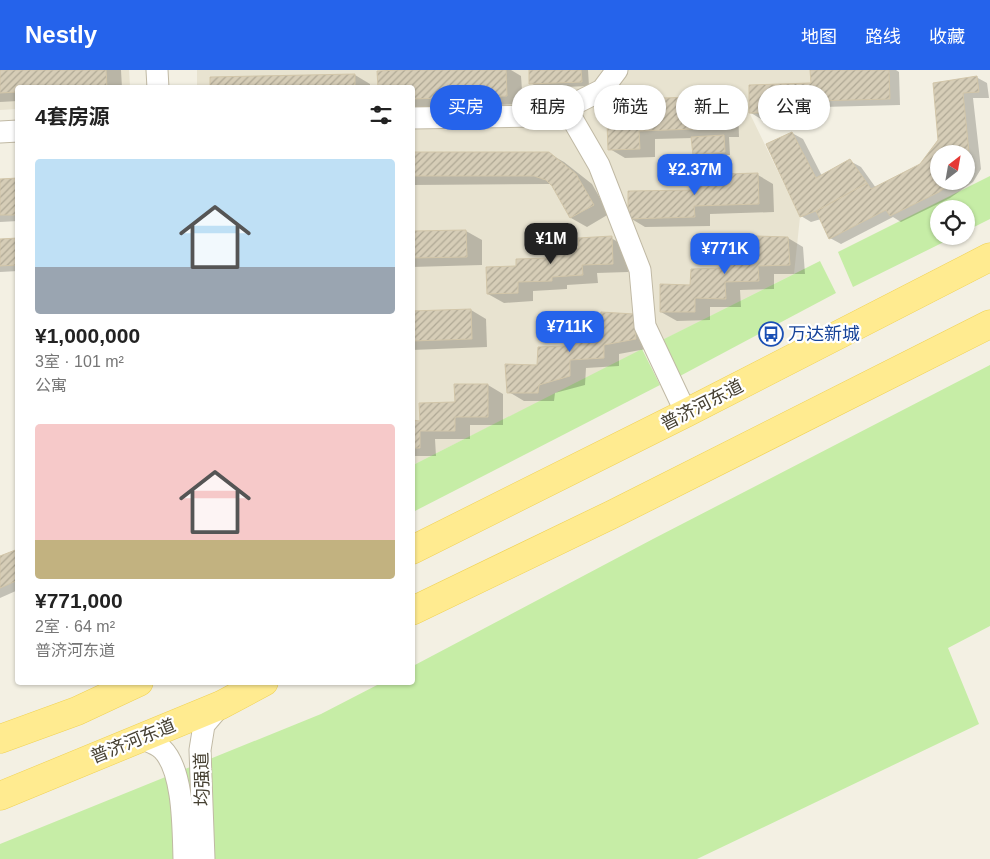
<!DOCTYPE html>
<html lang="zh">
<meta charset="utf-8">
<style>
body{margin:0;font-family:Arial,"Noto Sans SC",sans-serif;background:#f6f6f6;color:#222;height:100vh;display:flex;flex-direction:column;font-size:19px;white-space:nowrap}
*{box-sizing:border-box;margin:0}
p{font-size:16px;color:#767676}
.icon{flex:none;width:28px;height:28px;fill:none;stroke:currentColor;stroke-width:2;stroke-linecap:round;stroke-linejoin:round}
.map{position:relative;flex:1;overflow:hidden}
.drawer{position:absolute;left:15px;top:15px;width:400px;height:600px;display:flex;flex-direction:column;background:#fff;border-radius:5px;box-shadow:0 1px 4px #0004}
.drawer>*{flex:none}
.hud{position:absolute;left:430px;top:15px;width:475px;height:45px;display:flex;gap:10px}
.needle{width:32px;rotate:31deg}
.tools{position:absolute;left:930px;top:75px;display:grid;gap:10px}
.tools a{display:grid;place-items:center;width:45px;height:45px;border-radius:50%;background:#fff;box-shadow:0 1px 4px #0004;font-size:25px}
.price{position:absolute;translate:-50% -42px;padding:0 11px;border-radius:10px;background:#2563eb;color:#fff;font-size:16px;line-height:32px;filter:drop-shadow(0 1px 2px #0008)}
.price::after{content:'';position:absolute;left:50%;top:30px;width:15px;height:11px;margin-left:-8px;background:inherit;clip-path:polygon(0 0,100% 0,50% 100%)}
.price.on{background:#222;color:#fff}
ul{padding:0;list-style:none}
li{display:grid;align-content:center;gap:10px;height:265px;padding:0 20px}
li span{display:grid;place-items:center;height:155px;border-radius:5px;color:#555}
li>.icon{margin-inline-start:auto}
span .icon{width:90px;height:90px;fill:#fffc;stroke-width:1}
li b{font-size:21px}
h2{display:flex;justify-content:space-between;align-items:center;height:60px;padding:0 20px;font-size:21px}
.tag{padding:0 18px;border-radius:22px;background:#fff;box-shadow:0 1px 4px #0004;font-size:18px;line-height:45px}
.tag.on{background:#2563eb;color:#fff}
header{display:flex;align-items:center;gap:30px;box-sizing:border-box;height:70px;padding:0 25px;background:#2563eb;color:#fff}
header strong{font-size:24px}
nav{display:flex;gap:28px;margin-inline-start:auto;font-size:18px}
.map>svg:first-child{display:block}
</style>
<header>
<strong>Nestly</strong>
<nav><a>地图</a><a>路线</a><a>收藏</a></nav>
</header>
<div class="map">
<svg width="990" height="789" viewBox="0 0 990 789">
<defs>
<pattern id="building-hatch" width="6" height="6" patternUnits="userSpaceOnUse" patternTransform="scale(1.25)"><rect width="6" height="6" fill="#d6cdb7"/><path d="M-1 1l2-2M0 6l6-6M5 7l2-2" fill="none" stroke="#afa895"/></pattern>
</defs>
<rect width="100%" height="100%" fill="#f3f0e3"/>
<g fill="#e8e3d0">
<path d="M 0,0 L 129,0 L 130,17 L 18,18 L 17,39 L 0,40 Z"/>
<path d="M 197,0 L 889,0 L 890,29 L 812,31 L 812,42 L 750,44 L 800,147 L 794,204 L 413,395 L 412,18 L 197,17 Z"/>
</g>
<g fill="#c6eda6">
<path d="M 990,106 L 990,149 L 966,161 L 966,139 L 939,139 L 939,166 L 956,166 L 853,217 L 838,182 Z"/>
<path d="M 820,191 L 836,223 L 680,306 L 660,271 Z"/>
<path d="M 642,279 L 660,315 L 413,442 L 413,395 Z"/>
<path d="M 990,295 L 990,556 L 948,578 L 979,654 L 697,789 L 0,789 L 0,774 L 321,644 L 381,613 L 412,612 L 413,596 L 653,469 Z"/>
</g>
<g fill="#0003" fill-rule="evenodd">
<path d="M 0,0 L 121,0 L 122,18 L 18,18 L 18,31 L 0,32 Z"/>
<path d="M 429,0 L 511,0 L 521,6 L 523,34 L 412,38 L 412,18 Z"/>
<path d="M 530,0 L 588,0 L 589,16 L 538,18 L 531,13 Z"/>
<path d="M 811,0 L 896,0 L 899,2 L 900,35 L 822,37 L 822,47 L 761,49 L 751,43 L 812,14 Z"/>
<path d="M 355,5 L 370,14 L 370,18 L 212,18 Z"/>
<path d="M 976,7 L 987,13 L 989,28 L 973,28 L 981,99 L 973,112 L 950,128 L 901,152 L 893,147 L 841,174 L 830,168 L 821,149 L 811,152 L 801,146 L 792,63 L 803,69 L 822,106 L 850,91 L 861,97 L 876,118 L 921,95 L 939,70 L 934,14 ZM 939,84 L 966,84 L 966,111 L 939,111 Z"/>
<path d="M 723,27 L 738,36 L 739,67 L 729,67 L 730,85 L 699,87 L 694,84 L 693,68 L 655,69 L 655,87 L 625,88 L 610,79 L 636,53 Z"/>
<path d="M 548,83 L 564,92 L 592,114 L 609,144 L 587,157 L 571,148 L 552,115 L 550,114 L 412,115 L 412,84 Z"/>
<path d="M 758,105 L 773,114 L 774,142 L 710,144 L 710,156 L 645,157 L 630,148 L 693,121 Z"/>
<path d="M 18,110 L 18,151 L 0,152 L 0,111 Z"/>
<path d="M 466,161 L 482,170 L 482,195 L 412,197 L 412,162 Z"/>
<path d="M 611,168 L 627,177 L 628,202 L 597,203 L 598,213 L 567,215 L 567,219 L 533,221 L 533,231 L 504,233 L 488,224 L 518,197 L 550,189 Z"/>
<path d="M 788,168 L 803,177 L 805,204 L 774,204 L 774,219 L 740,220 L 741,237 L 710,237 L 710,250 L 677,251 L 661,242 L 691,216 L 722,199 Z"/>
<path d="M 18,169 L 18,201 L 0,202 L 0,170 Z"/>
<path d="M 471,240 L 486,249 L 487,277 L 412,280 L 412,242 Z"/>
<path d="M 634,245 L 651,278 L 619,284 L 619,296 L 586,298 L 585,315 L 555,323 L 554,331 L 524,331 L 509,322 L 538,296 L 566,277 Z"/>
<path d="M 488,315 L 503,324 L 503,355 L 470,355 L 470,369 L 435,369 L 436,386 L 412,386 L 412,351 L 421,352 Z"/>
<path d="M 18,480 L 18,520 L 0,528 L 0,487 Z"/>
</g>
<g fill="url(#building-hatch)" stroke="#d2c6a9">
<path d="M 0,0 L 106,0 L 107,18 L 18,18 L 18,22 L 0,23 Z"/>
<path d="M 399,0 L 506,0 L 507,26 L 412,29 L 412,18 L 378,18 L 377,1 Z"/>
<path d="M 529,0 L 581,0 L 582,12 L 529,14 Z"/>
<path d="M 810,0 L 889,0 L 890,29 L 812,31 L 812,42 L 749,43 L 749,15 L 811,13 Z"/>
<path d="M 355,4 L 355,18 L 210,18 L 210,7 Z"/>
<path d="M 977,6 L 979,22 L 963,23 L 970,92 L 966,99 L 966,84 L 939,84 L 939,111 L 955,111 L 939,122 L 890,146 L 886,140 L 829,169 L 816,141 L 867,113 L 871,119 L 920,94 L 938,70 L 933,13 Z"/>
<path d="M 723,26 L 724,58 L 639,61 L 640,79 L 608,80 L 607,53 L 635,52 L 634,29 Z"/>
<path d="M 792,62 L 816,108 L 850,89 L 867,113 L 816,141 L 800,147 L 766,74 Z"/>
<path d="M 724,65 L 725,82 L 693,85 L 691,67 Z"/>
<path d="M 412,82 L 549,82 L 576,104 L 594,135 L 570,148 L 552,116 L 546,110 L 534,106 L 412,106 Z"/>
<path d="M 758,103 L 759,134 L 694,136 L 695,147 L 628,149 L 628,121 L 692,120 L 691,105 Z"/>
<path d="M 18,108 L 18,145 L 0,145 L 0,109 Z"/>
<path d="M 466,160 L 467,187 L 412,188 L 412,161 Z"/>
<path d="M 612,166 L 613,194 L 582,195 L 583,205 L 552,207 L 552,211 L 518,212 L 518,223 L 487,224 L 486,197 L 516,196 L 516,189 L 548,188 L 548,179 L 579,178 L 578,168 Z"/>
<path d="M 756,166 L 788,167 L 790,195 L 758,196 L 759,211 L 725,212 L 726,229 L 695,228 L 695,242 L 660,242 L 660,214 L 690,215 L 691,199 L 721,198 L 723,182 L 755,183 Z"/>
<path d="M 18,168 L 18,195 L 0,196 L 0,169 Z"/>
<path d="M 471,239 L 472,269 L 412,271 L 412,241 Z"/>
<path d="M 601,242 L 634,244 L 636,269 L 604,275 L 604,288 L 570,290 L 570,306 L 539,315 L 538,323 L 507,323 L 505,294 L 537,295 L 538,277 L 565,276 L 568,260 L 600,258 Z"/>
<path d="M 454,314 L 488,314 L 488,347 L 455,347 L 455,361 L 420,361 L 420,378 L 412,378 L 412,350 L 420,351 L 419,333 L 455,332 Z"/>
<path d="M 18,479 L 18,510 L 0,518 L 0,486 Z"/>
</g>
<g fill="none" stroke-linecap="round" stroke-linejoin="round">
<g stroke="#c0b9a4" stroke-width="23">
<g id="minor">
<path d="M 157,0 L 158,18"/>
<path d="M 566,38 L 599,95 L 640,200 L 645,256 L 686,343"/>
<path d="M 412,48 L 535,46 L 566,38 L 602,20 L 617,0"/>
<path d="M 0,62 L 18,61"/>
<path d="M 141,668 C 147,671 157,674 162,679 C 184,700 183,760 184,789"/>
<path d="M 204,789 L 200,680 L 204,655 L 221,635"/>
</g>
</g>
<g stroke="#f0d254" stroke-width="29">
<g id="major">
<path d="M 412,480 L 686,343 L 990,187"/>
<path d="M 412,541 L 611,445 L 990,254"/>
<path d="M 0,669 L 77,641 L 139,612"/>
<path d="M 0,726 L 221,635 L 264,612"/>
</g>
</g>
<use href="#minor" stroke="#fff" stroke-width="21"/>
<use href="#major" stroke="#ffeb90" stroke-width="28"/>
</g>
<defs>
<g id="bus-ring" transform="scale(1.25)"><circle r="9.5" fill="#fff" stroke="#1a4fb4" stroke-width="1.5"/><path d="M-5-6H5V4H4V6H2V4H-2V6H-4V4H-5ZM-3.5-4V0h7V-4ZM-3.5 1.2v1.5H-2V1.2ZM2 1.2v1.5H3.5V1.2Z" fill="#1a4fb4"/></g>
</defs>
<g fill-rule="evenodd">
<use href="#bus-ring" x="771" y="264"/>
</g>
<g text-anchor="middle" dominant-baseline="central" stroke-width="4.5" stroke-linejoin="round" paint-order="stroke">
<g font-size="18" fill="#164399" stroke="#fff" text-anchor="start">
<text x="788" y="264">万达新城</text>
</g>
<g font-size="18" fill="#464032" stroke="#fff">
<text transform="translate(702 335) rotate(-27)">普济河东道</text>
<text transform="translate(133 671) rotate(-22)">普济河东道</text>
<text transform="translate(202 709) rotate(-91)">均强道</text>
</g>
</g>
</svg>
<div class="tools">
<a><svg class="needle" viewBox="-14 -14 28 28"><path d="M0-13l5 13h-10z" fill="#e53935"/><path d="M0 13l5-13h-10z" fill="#767676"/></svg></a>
<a><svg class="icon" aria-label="locate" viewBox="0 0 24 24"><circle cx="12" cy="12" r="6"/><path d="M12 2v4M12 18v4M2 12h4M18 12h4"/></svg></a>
</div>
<b class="price" style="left:695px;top:126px">¥2.37M</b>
<b class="price on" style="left:551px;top:195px">¥1M</b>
<b class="price" style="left:725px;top:205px">¥771K</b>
<b class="price" style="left:570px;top:283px">¥711K</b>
<div class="hud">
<a class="tag on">买房</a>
<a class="tag">租房</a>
<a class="tag">筛选</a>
<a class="tag">新上</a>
<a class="tag">公寓</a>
</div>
<section class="drawer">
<h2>4套房源<svg class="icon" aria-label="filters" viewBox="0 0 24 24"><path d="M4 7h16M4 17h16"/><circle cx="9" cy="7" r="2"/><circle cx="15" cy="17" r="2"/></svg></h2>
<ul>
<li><span style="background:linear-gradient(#bfe0f5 70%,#9aa5b1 0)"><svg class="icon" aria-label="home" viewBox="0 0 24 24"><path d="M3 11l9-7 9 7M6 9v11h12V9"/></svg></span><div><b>¥1,000,000</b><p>3室 · 101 m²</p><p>公寓</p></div></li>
<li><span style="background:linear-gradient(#f6c9c9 75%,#c2b280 0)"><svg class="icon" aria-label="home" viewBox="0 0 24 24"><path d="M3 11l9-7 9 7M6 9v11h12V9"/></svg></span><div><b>¥771,000</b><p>2室 · 64 m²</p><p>普济河东道</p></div></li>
</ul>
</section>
</div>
